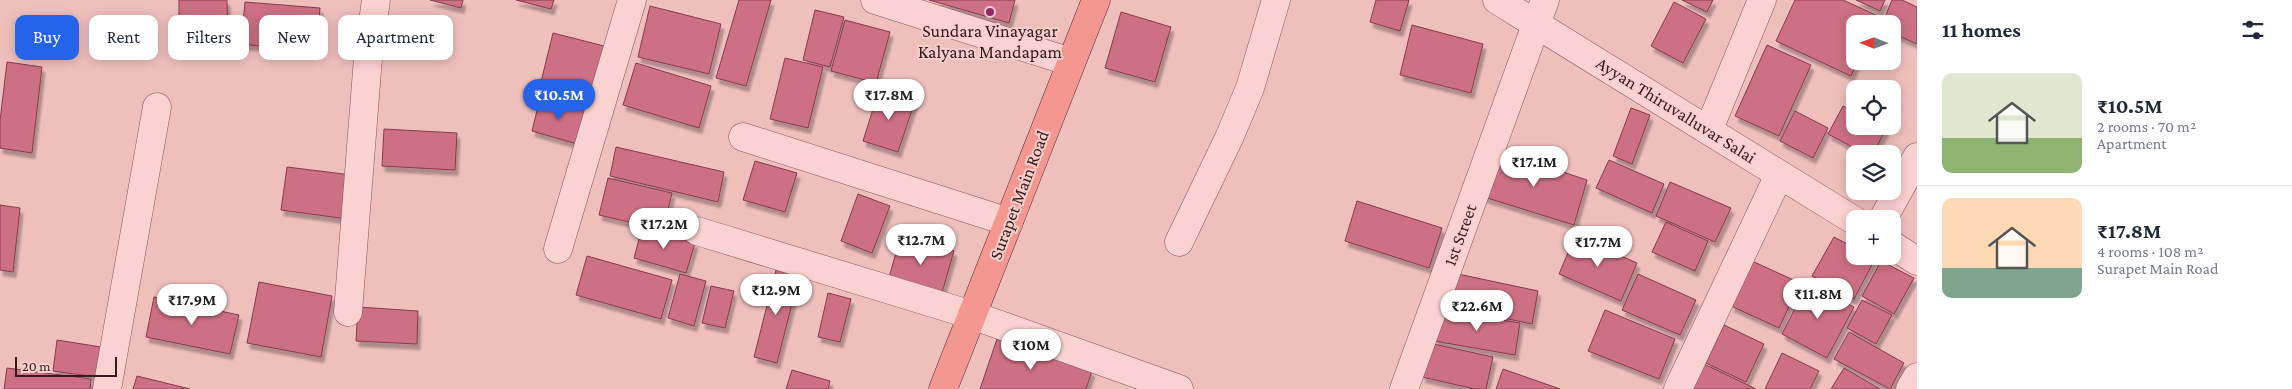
<!DOCTYPE html>
<meta charset="utf-8">
<style>
body{margin:0;font-family:"Crimson Pro",serif;background:#f6f6f7;color:#1f2937;height:100vh;display:flex;flex-direction:column;font-size:19px;white-space:nowrap}
*{box-sizing:border-box;margin:0}
p{font-size:16px;color:#747a83}
.icon{flex:none;width:28px;height:28px;fill:none;stroke:currentColor;stroke-width:2;stroke-linecap:round;stroke-linejoin:round}
.map{position:relative;flex:1;overflow:hidden}
.side{display:flex;flex-direction:column;background:#fff;width:375px}
.side>*{flex:none}
.top-card{position:absolute;left:15px;top:15px;width:475px;height:45px;display:flex;gap:10px}
.needle{width:32px;rotate:271deg}
.tools{position:absolute;left:1846px;top:15px;display:grid;gap:10px}
.tools a{display:grid;place-items:center;width:55px;height:55px;border-radius:10px;background:#fff;box-shadow:0 2px 12px #0003;font-size:25px}
.scale{position:absolute;left:15px;bottom:12px;width:102px;box-sizing:border-box;padding-left:5px;border:2px solid #351a1e;border-top:0;font-size:14px;line-height:18px;white-space:nowrap;color:#351a1e;-webkit-text-stroke:4px #f6cfcb;paint-order:stroke}
.price{position:absolute;translate:-50% -42px;padding:0 11px;border-radius:18px;background:#fff;color:#222;font-size:16px;line-height:32px;filter:drop-shadow(0 1px 2px #0008)}
.price::after{content:'';position:absolute;left:50%;top:30px;width:15px;height:11px;margin-left:-8px;background:inherit;clip-path:polygon(0 0,100% 0,50% 100%)}
.price.selected{background:#2563eb;color:#fff}
ul{padding:0;list-style:none}
li{display:flex;align-items:center;gap:15px;height:125px;padding:0 25px}
li+li{border-top:1px solid #e0e1e3}
li span{display:grid;place-items:center;flex:none;width:140px;height:100px;border-radius:10px;color:#555}
li>.icon{margin-inline-start:auto}
span .icon{width:60px;height:60px;fill:#fffc;stroke-width:1}
li b{font-size:21px}
h2{display:flex;justify-content:space-between;align-items:center;height:60px;padding:0 25px;font-size:21px}
.tag{padding:0 18px;border-radius:10px;background:#fff;box-shadow:0 2px 12px #0003;font-size:18px;line-height:45px}
.tag.selected{background:#2563eb;color:#fff}
main{display:flex;flex:1;min-height:0}
.map>svg:first-child{display:block}
</style>
<main>
<div class="map">
<svg width="1917" height="389" viewBox="0 0 1917 389">
<defs>
<filter id="shadow"><feDropShadow dx="3" dy="5.5" stdDeviation="1" flood-color="#0004"/></filter>
</defs>
<rect width="100%" height="100%" fill="#efbfbc"/>
<g fill="#ce7084" stroke="#863a4c" filter="url(#shadow)">
<path d="M 179,0 L 227,0 L 228,35 L 179,36 Z"/>
<path d="M 430,0 L 463,0 L 461,8 Z"/>
<path d="M 516,0 L 554,0 L 551,9 Z"/>
<path d="M 739,0 L 771,0 L 746,86 L 716,78 Z"/>
<path d="M 929,0 L 1015,0 L 1009,23 Z"/>
<path d="M 1376,0 L 1409,0 L 1400,31 L 1370,22 Z"/>
<path d="M 1682,0 L 1713,0 L 1707,12 Z"/>
<path d="M 1795,0 L 1843,0 L 1878,16 L 1875,24 L 1855,24 L 1855,61 L 1858,61 L 1851,76 L 1776,41 Z"/>
<path d="M 1856,0 L 1885,0 L 1880,11 Z"/>
<path d="M 1892,0 L 1902,0 L 1917,7 L 1917,44 L 1892,33 L 1892,24 L 1882,24 Z"/>
<path d="M 245,2 L 320,8 L 316,52 L 241,44 Z"/>
<path d="M 1674,2 L 1706,19 L 1683,63 L 1651,46 Z"/>
<path d="M 650,6 L 721,24 L 709,74 L 638,57 Z"/>
<path d="M 815,10 L 844,17 L 830,67 L 803,60 Z"/>
<path d="M 1121,12 L 1171,27 L 1155,82 L 1105,68 Z"/>
<path d="M 845,20 L 890,32 L 876,83 L 831,71 Z"/>
<path d="M 1412,25 L 1483,44 L 1471,93 L 1400,75 Z"/>
<path d="M 553,33 L 604,46 L 590,103 L 539,90 Z"/>
<path d="M 1767,45 L 1811,65 L 1779,136 L 1735,116 Z"/>
<path d="M 785,58 L 823,67 L 808,128 L 770,119 Z"/>
<path d="M 7,62 L 42,67 L 32,153 L 0,148 L 0,121 Z"/>
<path d="M 636,63 L 711,86 L 699,128 L 623,105 Z"/>
<path d="M 879,90 L 915,101 L 898,152 L 863,141 Z"/>
<path d="M 540,98 L 586,111 L 577,144 L 532,131 Z"/>
<path d="M 1843,106 L 1855,112 L 1855,126 L 1881,126 L 1886,129 L 1873,154 L 1866,154 L 1828,134 Z"/>
<path d="M 1631,108 L 1650,115 L 1632,164 L 1613,156 Z"/>
<path d="M 1795,111 L 1828,128 L 1813,158 L 1780,141 Z"/>
<path d="M 384,129 L 457,133 L 455,170 L 382,166 Z"/>
<path d="M 616,147 L 724,172 L 718,202 L 610,176 Z"/>
<path d="M 1496,150 L 1587,180 L 1574,225 L 1481,196 Z"/>
<path d="M 1609,160 L 1664,184 L 1652,213 L 1596,188 Z"/>
<path d="M 755,161 L 797,173 L 785,212 L 743,200 Z"/>
<path d="M 287,167 L 352,175 L 347,219 L 281,210 Z"/>
<path d="M 608,178 L 672,193 L 663,230 L 599,215 Z"/>
<path d="M 1670,182 L 1731,208 L 1715,242 L 1656,216 Z"/>
<path d="M 858,194 L 890,206 L 872,253 L 841,241 Z"/>
<path d="M 1357,201 L 1442,228 L 1429,268 L 1345,241 Z"/>
<path d="M 0,205 L 20,208 L 13,272 L 0,270 Z"/>
<path d="M 1666,222 L 1708,241 L 1695,271 L 1652,252 Z"/>
<path d="M 642,228 L 695,243 L 686,273 L 634,258 Z"/>
<path d="M 901,235 L 954,251 L 941,296 L 888,281 Z"/>
<path d="M 1575,236 L 1637,263 L 1621,301 L 1559,274 Z"/>
<path d="M 1834,237 L 1855,248 L 1855,256 L 1870,256 L 1875,259 L 1854,299 L 1812,276 Z"/>
<path d="M 587,256 L 672,280 L 661,319 L 576,295 Z"/>
<path d="M 1752,261 L 1800,283 L 1779,328 L 1731,306 Z"/>
<path d="M 1881,261 L 1914,278 L 1894,314 L 1862,296 Z"/>
<path d="M 776,270 L 799,276 L 777,363 L 754,357 Z"/>
<path d="M 680,274 L 706,281 L 694,326 L 668,318 Z"/>
<path d="M 1458,274 L 1538,291 L 1532,324 L 1451,307 Z"/>
<path d="M 1638,274 L 1696,300 L 1680,335 L 1622,310 Z"/>
<path d="M 259,282 L 332,296 L 321,357 L 247,343 Z"/>
<path d="M 1808,283 L 1854,307 L 1827,358 L 1782,334 Z"/>
<path d="M 711,286 L 734,291 L 725,328 L 702,323 Z"/>
<path d="M 828,293 L 851,299 L 840,342 L 818,337 Z"/>
<path d="M 154,297 L 239,315 L 230,354 L 146,337 Z"/>
<path d="M 1862,300 L 1892,315 L 1876,344 L 1847,328 Z"/>
<path d="M 358,307 L 418,311 L 417,344 L 356,341 Z"/>
<path d="M 1439,310 L 1520,323 L 1515,355 L 1434,341 Z"/>
<path d="M 1605,310 L 1675,339 L 1659,379 L 1588,351 Z"/>
<path d="M 1724,325 L 1764,344 L 1746,382 L 1706,363 Z"/>
<path d="M 1849,332 L 1904,363 L 1890,389 L 1834,359 Z"/>
<path d="M 997,339 L 1092,371 L 1086,389 L 980,389 Z"/>
<path d="M 57,340 L 101,347 L 97,377 L 53,371 Z"/>
<path d="M 1429,343 L 1493,357 L 1486,389 L 1475,389 L 1422,377 Z"/>
<path d="M 1782,353 L 1819,371 L 1810,389 L 1765,389 Z"/>
<path d="M 1702,363 L 1756,389 L 1691,389 Z"/>
<path d="M 7,368 L 91,379 L 90,389 L 4,389 Z"/>
<path d="M 1844,368 L 1880,389 L 1831,389 Z"/>
<path d="M 1503,369 L 1560,389 L 1496,389 Z"/>
<path d="M 792,370 L 830,381 L 828,389 L 786,389 Z"/>
<path d="M 137,376 L 190,389 L 133,389 Z"/>
</g>
<g fill="none" stroke-linecap="round" stroke-linejoin="round">
<g stroke="#86555a" stroke-width="29">
<g id="minor">
<path d="M 875,0 L 1071,62"/>
<path d="M 1497,0 L 1855,221"/>
<path d="M 1709,129 L 1762,0"/>
<path d="M 743,137 L 1009,222"/>
<path d="M 1883,219 L 1917,157"/>
<path d="M 697,231 L 972,315 L 1179,389"/>
<path d="M 1179,242 L 1229,138 L 1250,88 L 1276,0"/>
<path d="M 1892,245 L 1917,261"/>
<path d="M 558,249 L 632,0"/>
<path d="M 348,312 L 368,58 L 376,0"/>
<path d="M 107,389 L 157,107"/>
<path d="M 1404,389 L 1545,0"/>
<path d="M 1678,389 L 1779,175"/>
<path d="M 1910,389 L 1917,377"/>
</g>
</g>
<g stroke="#532a30" stroke-width="29">
<path id="major" d="M 943,389 L 1096,0"/>
</g>
<use href="#minor" stroke="#fad2cf" stroke-width="28"/>
<use href="#major" stroke="#f59791" stroke-width="28"/>
</g>
<circle fill="#97236c" stroke="#f6cfcb" stroke-width="2" cx="990" cy="12" r="5"/>
<g text-anchor="middle" dominant-baseline="central" stroke-width="4" stroke-linejoin="round" paint-order="stroke">
<g font-size="18" fill="#351a1e" stroke="#f6cfcb">
<text x="990" y="31">Sundara Vinayagar<tspan x="990" dy="21">Kalyana Mandapam</tspan></text>
</g>
<g font-size="18" fill="#351a1e" stroke="#f6cfcb">
<text transform="translate(1676 110) rotate(32)">Ayyan Thiruvalluvar Salai</text>
<text transform="translate(1019 195) rotate(-69)">Surapet Main Road</text>
<text transform="translate(1460 235) rotate(-70)">1st Street</text>
</g>
</g>
</svg>
<div class="tools">
<a><svg class="needle" viewBox="-14 -14 28 28"><path d="M0-13l5 13h-10z" fill="#e53935"/><path d="M0 13l5-13h-10z" fill="#747a83"/></svg></a>
<a><svg class="icon" aria-label="locate" viewBox="0 0 24 24"><circle cx="12" cy="12" r="6"/><path d="M12 2v4M12 18v4M2 12h4M18 12h4"/></svg></a>
<a><svg class="icon" aria-label="layers" viewBox="0 0 24 24"><path d="M12 4l9 5-9 5-9-5zM3 14l9 5 9-5"/></svg></a>
<a>+</a>
</div>
<div class="scale">20 m</div>
<b class="price selected" style="left:559px;top:121px">₹10.5M</b>
<b class="price" style="left:889px;top:121px">₹17.8M</b>
<b class="price" style="left:1534px;top:188px">₹17.1M</b>
<b class="price" style="left:664px;top:250px">₹17.2M</b>
<b class="price" style="left:921px;top:266px">₹12.7M</b>
<b class="price" style="left:1598px;top:268px">₹17.7M</b>
<b class="price" style="left:776px;top:316px">₹12.9M</b>
<b class="price" style="left:1818px;top:320px">₹11.8M</b>
<b class="price" style="left:192px;top:326px">₹17.9M</b>
<b class="price" style="left:1477px;top:332px">₹22.6M</b>
<b class="price" style="left:1031px;top:371px">₹10M</b>
<div class="top-card">
<a class="tag selected">Buy</a>
<a class="tag">Rent</a>
<a class="tag">Filters</a>
<a class="tag">New</a>
<a class="tag">Apartment</a>
</div>
</div>
<section class="side">
<h2>11 homes<svg class="icon" aria-label="filters" viewBox="0 0 24 24"><path d="M4 7h16M4 17h16"/><circle cx="9" cy="7" r="2"/><circle cx="15" cy="17" r="2"/></svg></h2>
<ul>
<li><span style="background:linear-gradient(#dfe7d0 65%,#8fb573 0)"><svg class="icon" aria-label="home" viewBox="0 0 24 24"><path d="M3 11l9-7 9 7M6 9v11h12V9"/></svg></span><div><b>₹10.5M</b><p>2 rooms · 70 m²</p><p>Apartment</p></div></li>
<li><span style="background:linear-gradient(#ffd9b3 70%,#7fa58c 0)"><svg class="icon" aria-label="home" viewBox="0 0 24 24"><path d="M3 11l9-7 9 7M6 9v11h12V9"/></svg></span><div><b>₹17.8M</b><p>4 rooms · 108 m²</p><p>Surapet Main Road</p></div></li>
</ul>
</section>
</main>
